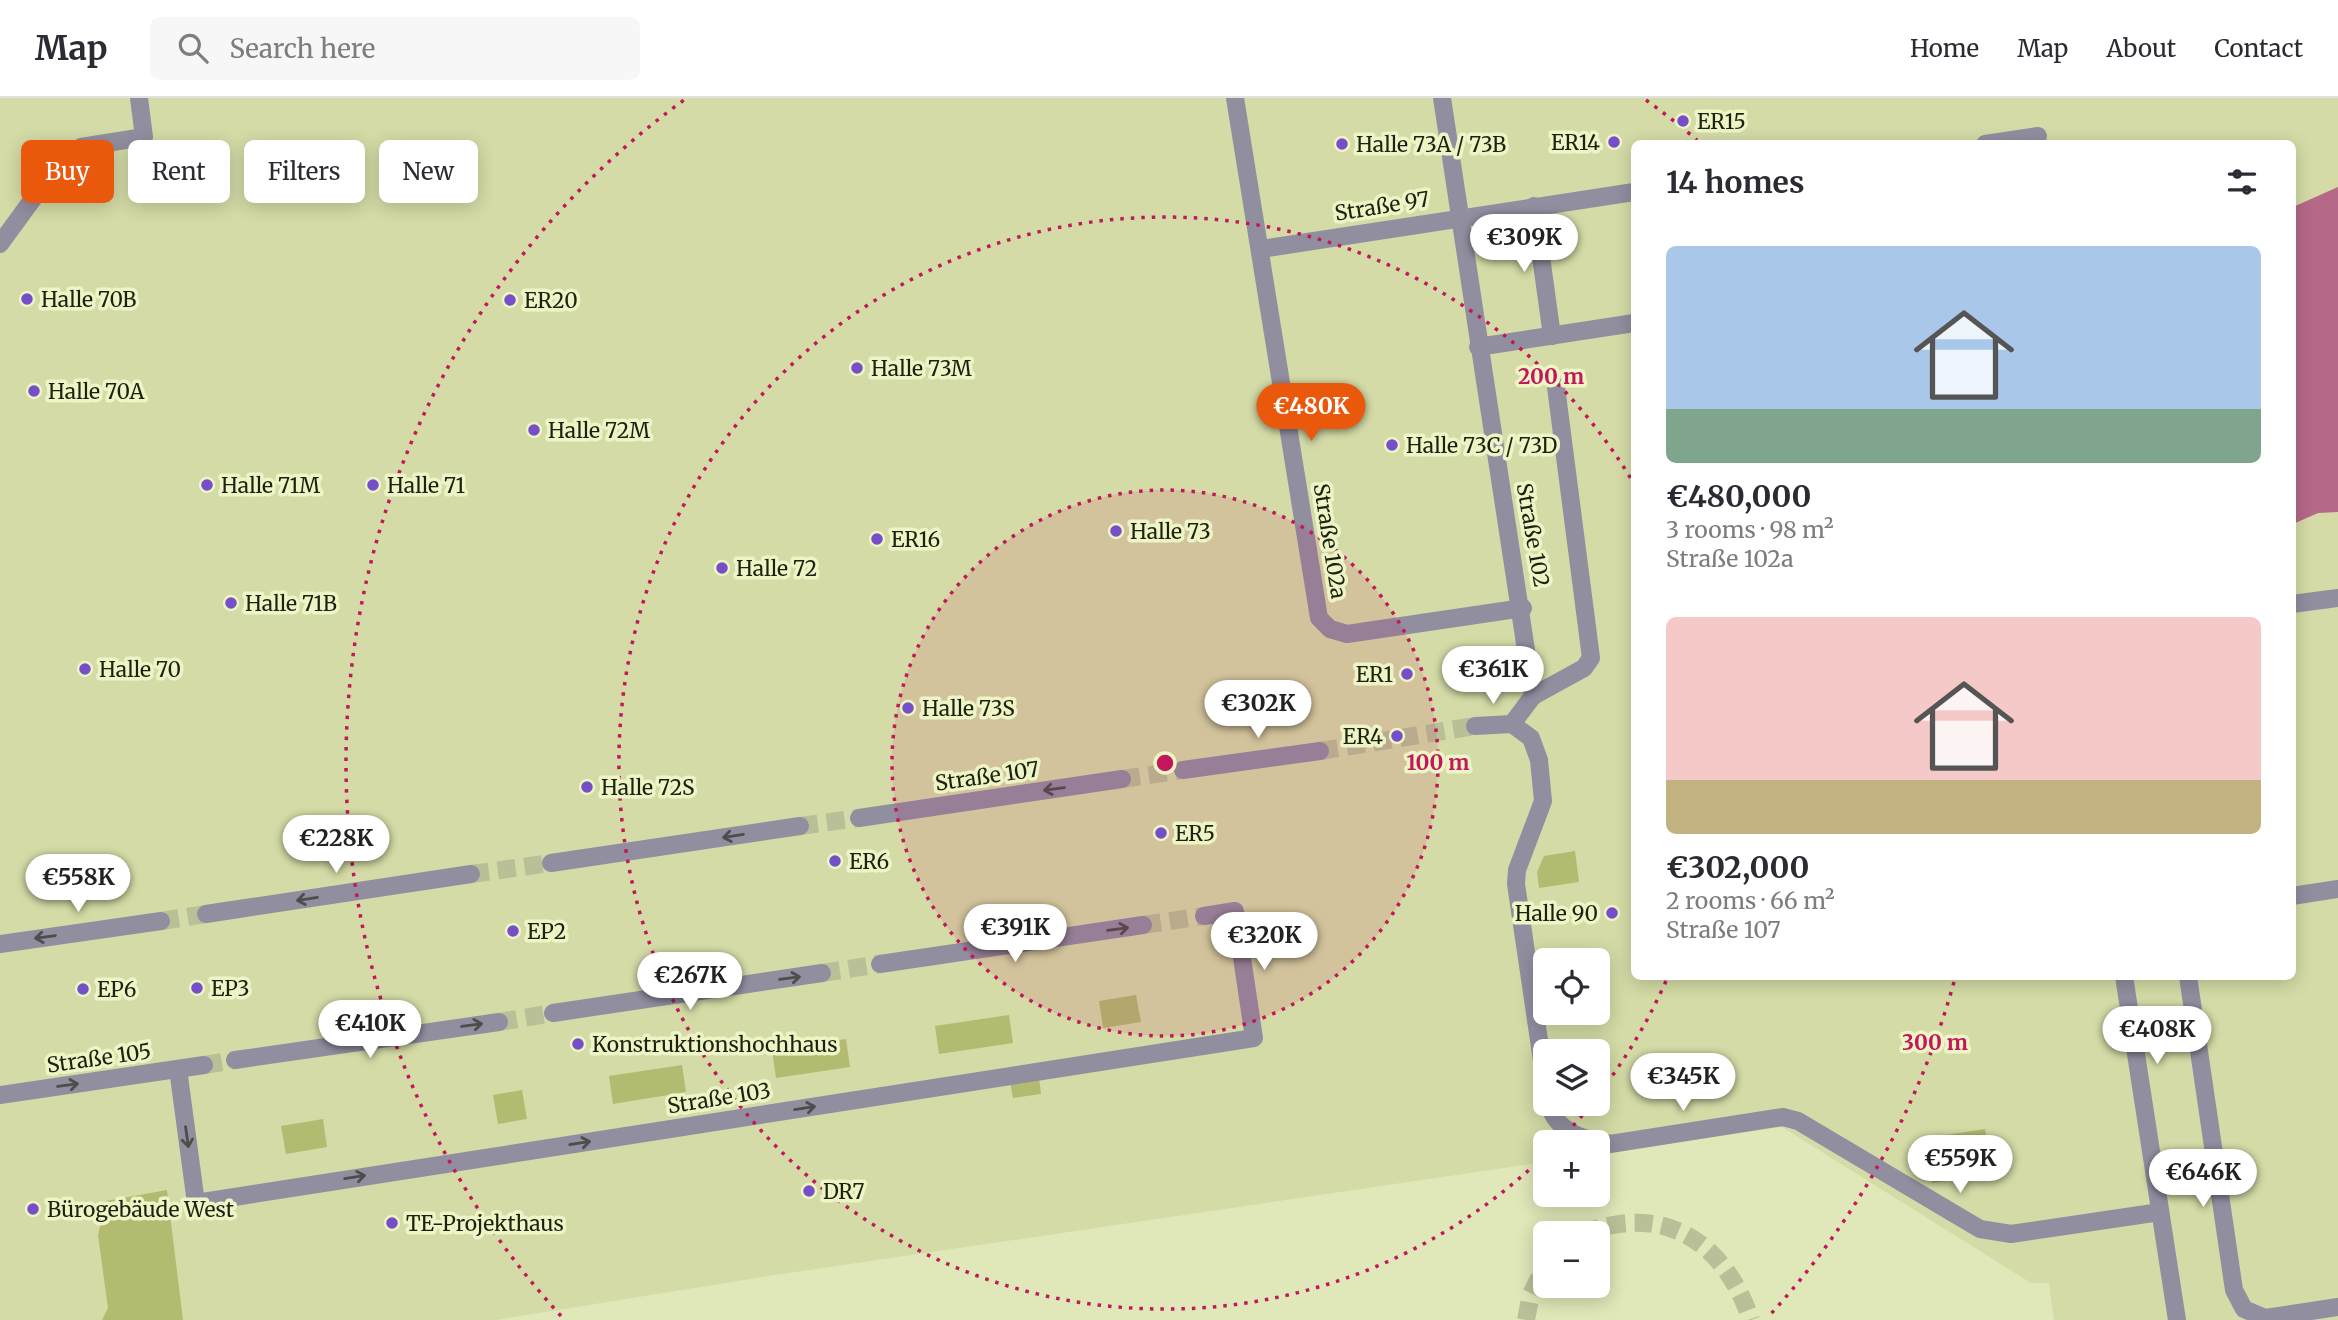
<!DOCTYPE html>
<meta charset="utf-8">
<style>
body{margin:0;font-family:Merriweather,serif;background:#f7f7f7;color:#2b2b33;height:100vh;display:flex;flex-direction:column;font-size:26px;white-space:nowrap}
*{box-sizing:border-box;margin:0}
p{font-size:23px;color:#7c7c81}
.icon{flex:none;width:38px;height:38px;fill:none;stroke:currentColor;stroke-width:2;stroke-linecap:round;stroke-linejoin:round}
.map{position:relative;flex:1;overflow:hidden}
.panel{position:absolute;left:1631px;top:42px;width:665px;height:840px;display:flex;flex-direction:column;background:#fff;border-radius:10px;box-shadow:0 4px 18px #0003}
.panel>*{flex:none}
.guide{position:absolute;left:21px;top:42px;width:665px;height:63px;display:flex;gap:14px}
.controls{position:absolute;left:1533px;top:850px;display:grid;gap:14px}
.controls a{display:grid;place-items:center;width:77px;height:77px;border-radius:10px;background:#fff;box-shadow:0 4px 18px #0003;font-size:35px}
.price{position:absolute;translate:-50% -60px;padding:0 16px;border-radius:24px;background:#fff;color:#222;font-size:23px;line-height:46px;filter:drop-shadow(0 2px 4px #0008)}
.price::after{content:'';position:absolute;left:50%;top:42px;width:21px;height:16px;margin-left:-10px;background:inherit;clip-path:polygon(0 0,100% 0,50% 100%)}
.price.on{background:#ea580c;color:#fff}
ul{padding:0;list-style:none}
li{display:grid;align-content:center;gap:14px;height:371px;padding:0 35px}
li span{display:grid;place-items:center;height:217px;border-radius:10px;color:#555}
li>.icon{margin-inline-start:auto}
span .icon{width:126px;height:126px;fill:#fffc;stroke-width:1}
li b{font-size:30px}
h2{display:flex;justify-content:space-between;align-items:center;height:84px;padding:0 35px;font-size:30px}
.pill{padding:0 24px;border-radius:10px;background:#fff;box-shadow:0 4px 18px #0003;font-size:24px;line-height:63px}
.pill.on{background:#ea580c;color:#fff}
header{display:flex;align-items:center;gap:42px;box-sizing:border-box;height:98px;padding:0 35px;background:#fff;border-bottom:2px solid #e1e1e2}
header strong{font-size:33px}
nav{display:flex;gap:38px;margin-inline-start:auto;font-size:24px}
.search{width:490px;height:63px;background:#f7f7f7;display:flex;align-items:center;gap:18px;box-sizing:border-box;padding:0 24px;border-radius:10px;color:#7c7c81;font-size:26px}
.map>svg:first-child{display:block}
</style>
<header>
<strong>Map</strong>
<div class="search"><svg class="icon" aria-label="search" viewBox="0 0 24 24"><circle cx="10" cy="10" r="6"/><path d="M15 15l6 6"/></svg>Search here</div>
<nav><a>Home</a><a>Map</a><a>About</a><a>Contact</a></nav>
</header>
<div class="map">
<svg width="2338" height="1222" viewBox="0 0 2338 1222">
<rect width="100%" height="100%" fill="#e0e7b8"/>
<path fill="#d4dba6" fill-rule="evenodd" d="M 0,0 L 2338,0 L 2338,1222 L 2054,1222 L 2049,1185 L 2031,1185 L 1782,1029 L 1598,1056 L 1598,1045 L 1545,1045 L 1545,1064 L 775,1177 L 496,1222 L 0,1222 ZM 1634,46 L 2292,46 L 2292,878 L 1634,878 ZM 1545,863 L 1598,863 L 1598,915 L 1545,915 ZM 1545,954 L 1598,954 L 1598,1006 L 1545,1006 Z"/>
<g fill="#b2bb70">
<path d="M 1575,753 L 1579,784 L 1539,790 L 1537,774 L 1544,758 Z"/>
<path d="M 1136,897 L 1141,924 L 1103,930 L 1099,903 Z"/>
<path d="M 1009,917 L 1013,945 L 939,956 L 935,928 Z"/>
<path d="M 846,941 L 850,969 L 776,980 L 772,952 Z"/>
<path d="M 682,967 L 686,994 L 613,1006 L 609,978 Z"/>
<path d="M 1039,979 L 1041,996 L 1013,1000 L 1010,984 Z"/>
<path d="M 522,992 L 527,1021 L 498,1026 L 493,997 Z"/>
<path d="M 323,1021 L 327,1049 L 286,1056 L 281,1028 Z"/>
<path d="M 1985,1031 L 1992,1077 L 1932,1085 L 1921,1041 Z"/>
<path d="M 167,1092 L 183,1222 L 102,1222 L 108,1210 L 98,1137 L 106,1103 Z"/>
</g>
<path fill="#b66888" d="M 2338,89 L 2338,414 L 2318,415 L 2293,426 L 2293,109 Z"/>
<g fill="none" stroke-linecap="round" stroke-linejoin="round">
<g stroke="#b9bf96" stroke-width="18" stroke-dasharray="18 9" stroke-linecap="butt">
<path d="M 1320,653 L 1475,628"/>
<path d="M 1122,681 L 1183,672"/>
<path d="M 800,728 L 859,720"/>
<path d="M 471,776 L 551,765"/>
<path d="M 161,823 L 206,816"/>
<path d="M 1143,827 L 1204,818"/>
<path d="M 822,875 L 880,866"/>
<path d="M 499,924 L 553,915"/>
<path d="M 204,967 L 235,962"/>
<path d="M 1582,1136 C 1664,1104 1724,1143 1751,1222"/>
<path d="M 1526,1222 L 1531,1196 L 1545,1168"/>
</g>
<g stroke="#918ea0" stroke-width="18">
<path d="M 1235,0 L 1319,520 L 1330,531 L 1347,536 L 1523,510"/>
<path d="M 1442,0 L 1533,598 L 1512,626"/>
<path d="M 1985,46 L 2038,38"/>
<path d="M 1534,108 L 1552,238"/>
<path d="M 0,146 L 46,83 L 81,49 L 144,39 L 139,0"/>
<path d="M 1261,151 L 1634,94"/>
<path d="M 1478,249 L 1634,225"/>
<path d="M 2292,506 L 2338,500"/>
<path d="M 1533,598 L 1584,570 L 1591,560 L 1556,289"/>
<path d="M 1512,626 L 1531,640 L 1539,662 L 1543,703 L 1517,772 L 1516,786 L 1545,983"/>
<path d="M 1475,628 L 1512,626"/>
<path d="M 1183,672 L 1320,653"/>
<path d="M 859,720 L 1122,681"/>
<path d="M 551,765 L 800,728"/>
<path d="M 2292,798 L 2338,791"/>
<path d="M 206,816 L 471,776"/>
<path d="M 0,846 L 161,823"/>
<path d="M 880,866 L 1143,827"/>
<path d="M 2124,878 L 2177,1222"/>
<path d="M 2188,878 L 2234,1192 L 2244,1211 L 2265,1220 L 2338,1209"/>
<path d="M 553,915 L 822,875"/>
<path d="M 235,962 L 499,924"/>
<path d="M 178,971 L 196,1105 L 1254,940 L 1235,813 L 1204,818"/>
<path d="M 0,997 L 204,967"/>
<path d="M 1549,1006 C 1556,1035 1586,1042 1610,1046 L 1783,1019 L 1798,1023 L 1980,1131 L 2011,1136 L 2160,1114"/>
</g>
</g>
<defs><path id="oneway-shaft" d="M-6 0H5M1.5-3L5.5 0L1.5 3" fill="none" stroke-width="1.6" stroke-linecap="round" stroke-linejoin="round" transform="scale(1.75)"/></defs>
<g stroke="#4d4d4a">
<use href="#oneway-shaft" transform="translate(1054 691) rotate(172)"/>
<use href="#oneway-shaft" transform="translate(733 738) rotate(171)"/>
<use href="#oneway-shaft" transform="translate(307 801) rotate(171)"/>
<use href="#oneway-shaft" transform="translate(1118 831) rotate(-8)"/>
<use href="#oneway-shaft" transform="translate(45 839) rotate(172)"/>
<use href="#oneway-shaft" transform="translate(790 880) rotate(-8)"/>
<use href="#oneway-shaft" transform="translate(472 927) rotate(-8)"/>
<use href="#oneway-shaft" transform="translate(68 987) rotate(-8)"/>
<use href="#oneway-shaft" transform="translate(805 1010) rotate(-9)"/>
<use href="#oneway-shaft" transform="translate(187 1039) rotate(82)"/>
<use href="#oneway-shaft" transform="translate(580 1045) rotate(-9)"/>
<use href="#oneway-shaft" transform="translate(355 1079) rotate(-9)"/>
</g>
<circle cx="1165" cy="665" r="273" fill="#c2185b" fill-opacity=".12"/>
<g fill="none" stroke="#c2185b" stroke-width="3.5" stroke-dasharray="3.5 7">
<circle cx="1165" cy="665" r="273"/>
<path d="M1666 883A546 546 0 0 1 1598 997M1589 1009A546 546 0 0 1 1558 1044M1544 1058A546 546 0 1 1 1633 384"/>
<path d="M1954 884A819 819 0 0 1 1769 1218M561 1218A819 819 0 0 1 684 2M1646 2A819 819 0 0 1 1697 42"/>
</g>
<g fill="#764ec7" stroke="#edf4c5" stroke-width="2.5">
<circle cx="1683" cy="23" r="7"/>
<circle cx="1614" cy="44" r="7"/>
<circle cx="1342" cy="46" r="7"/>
<circle cx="27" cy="201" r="7"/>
<circle cx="510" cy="202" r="7"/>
<circle cx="857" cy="270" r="7"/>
<circle cx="34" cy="293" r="7"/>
<circle cx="534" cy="332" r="7"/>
<circle cx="1392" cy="347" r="7"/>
<circle cx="207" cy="387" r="7"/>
<circle cx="373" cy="387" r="7"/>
<circle cx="1116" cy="433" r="7"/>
<circle cx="877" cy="441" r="7"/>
<circle cx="722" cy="470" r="7"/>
<circle cx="231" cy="505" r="7"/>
<circle cx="85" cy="571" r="7"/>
<circle cx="1407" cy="576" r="7"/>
<circle cx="908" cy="610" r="7"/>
<circle cx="1397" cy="638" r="7"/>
<circle cx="587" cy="689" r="7"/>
<circle cx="1161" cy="735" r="7"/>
<circle cx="835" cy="763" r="7"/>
<circle cx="1612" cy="815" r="7"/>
<circle cx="513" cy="833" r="7"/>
<circle cx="197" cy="890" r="7"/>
<circle cx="83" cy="891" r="7"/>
<circle cx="578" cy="946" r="7"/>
<circle cx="809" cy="1093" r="7"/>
<circle cx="33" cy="1111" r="7"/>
<circle cx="392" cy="1125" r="7"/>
</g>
<g text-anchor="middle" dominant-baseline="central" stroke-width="7" stroke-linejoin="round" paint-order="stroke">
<g font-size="21" fill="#1f2110" stroke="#edf4c5" text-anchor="start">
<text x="1697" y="23">ER15</text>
<text x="1600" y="44" text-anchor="end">ER14</text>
<text x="1356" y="46">Halle 73A / 73B</text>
<text x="41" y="201">Halle 70B</text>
<text x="524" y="202">ER20</text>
<text x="871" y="270">Halle 73M</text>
<text x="48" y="293">Halle 70A</text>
<text x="548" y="332">Halle 72M</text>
<text x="1406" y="347">Halle 73C / 73D</text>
<text x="221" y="387">Halle 71M</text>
<text x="387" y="387">Halle 71</text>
<text x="1130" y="433">Halle 73</text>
<text x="891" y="441">ER16</text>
<text x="736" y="470">Halle 72</text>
<text x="245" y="505">Halle 71B</text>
<text x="99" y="571">Halle 70</text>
<text x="1393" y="576" text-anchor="end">ER1</text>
<text x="922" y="610">Halle 73S</text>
<text x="1383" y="638" text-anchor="end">ER4</text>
<text x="601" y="689">Halle 72S</text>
<text x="1175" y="735">ER5</text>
<text x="849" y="763">ER6</text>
<text x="1598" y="815" text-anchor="end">Halle 90</text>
<text x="527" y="833">EP2</text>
<text x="211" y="890">EP3</text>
<text x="97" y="891">EP6</text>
<text x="592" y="946">Konstruktionshochhaus</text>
<text x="823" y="1093">DR7</text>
<text x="47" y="1111">Bürogebäude West</text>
<text x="406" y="1125">TE-Projekthaus</text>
</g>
<g font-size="21" fill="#1f2110" stroke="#edf4c5">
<text transform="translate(1382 108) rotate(-9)">Straße 97</text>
<text transform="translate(1533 437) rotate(80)">Straße 102</text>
<text transform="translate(1330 443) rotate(81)">Straße 102a</text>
<text transform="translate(987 678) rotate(-8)">Straße 107</text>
<text transform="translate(99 960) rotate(-8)">Straße 105</text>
<text transform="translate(719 1000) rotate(-9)">Straße 103</text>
</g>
</g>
<circle cx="1165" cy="665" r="10" fill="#c2185b" stroke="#edf4c5" stroke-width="3.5"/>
<g font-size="21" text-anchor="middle" font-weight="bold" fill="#c2185b" stroke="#edf4c5" stroke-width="7" stroke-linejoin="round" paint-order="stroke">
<text x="1551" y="286">200 m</text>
<text x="1438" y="672">100 m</text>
<text x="1935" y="952">300 m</text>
</g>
</svg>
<div class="controls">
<a><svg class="icon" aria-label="locate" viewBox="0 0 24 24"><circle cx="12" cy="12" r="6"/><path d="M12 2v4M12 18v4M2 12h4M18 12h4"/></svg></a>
<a><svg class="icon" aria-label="layers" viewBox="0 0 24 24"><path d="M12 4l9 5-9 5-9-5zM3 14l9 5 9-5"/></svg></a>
<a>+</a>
<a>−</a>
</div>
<b class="price" style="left:1524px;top:176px">€309K</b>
<b class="price on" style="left:1311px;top:345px">€480K</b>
<b class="price" style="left:1493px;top:608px">€361K</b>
<b class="price" style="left:1258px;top:642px">€302K</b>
<b class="price" style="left:336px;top:777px">€228K</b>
<b class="price" style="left:78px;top:816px">€558K</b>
<b class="price" style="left:1015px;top:866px">€391K</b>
<b class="price" style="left:1264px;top:874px">€320K</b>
<b class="price" style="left:690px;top:914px">€267K</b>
<b class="price" style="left:370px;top:962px">€410K</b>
<b class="price" style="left:2157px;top:968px">€408K</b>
<b class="price" style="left:1683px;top:1015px">€345K</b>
<b class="price" style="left:1960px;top:1097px">€559K</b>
<b class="price" style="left:2203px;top:1111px">€646K</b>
<div class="guide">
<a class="pill on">Buy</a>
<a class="pill">Rent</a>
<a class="pill">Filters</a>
<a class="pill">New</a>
</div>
<section class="panel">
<h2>14 homes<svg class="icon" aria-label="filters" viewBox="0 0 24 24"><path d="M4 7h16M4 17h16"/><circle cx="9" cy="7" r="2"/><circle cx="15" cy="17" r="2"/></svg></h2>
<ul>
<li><span style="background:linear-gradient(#a9c7e8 75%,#7fa58c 0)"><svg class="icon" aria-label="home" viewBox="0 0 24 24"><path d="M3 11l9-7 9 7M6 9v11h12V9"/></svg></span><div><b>€480,000</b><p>3 rooms · 98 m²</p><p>Straße 102a</p></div></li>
<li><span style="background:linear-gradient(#f6c9c9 75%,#c2b280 0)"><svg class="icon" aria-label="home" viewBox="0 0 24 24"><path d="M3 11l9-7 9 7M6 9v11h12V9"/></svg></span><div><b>€302,000</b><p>2 rooms · 66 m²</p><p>Straße 107</p></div></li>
</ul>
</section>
</div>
